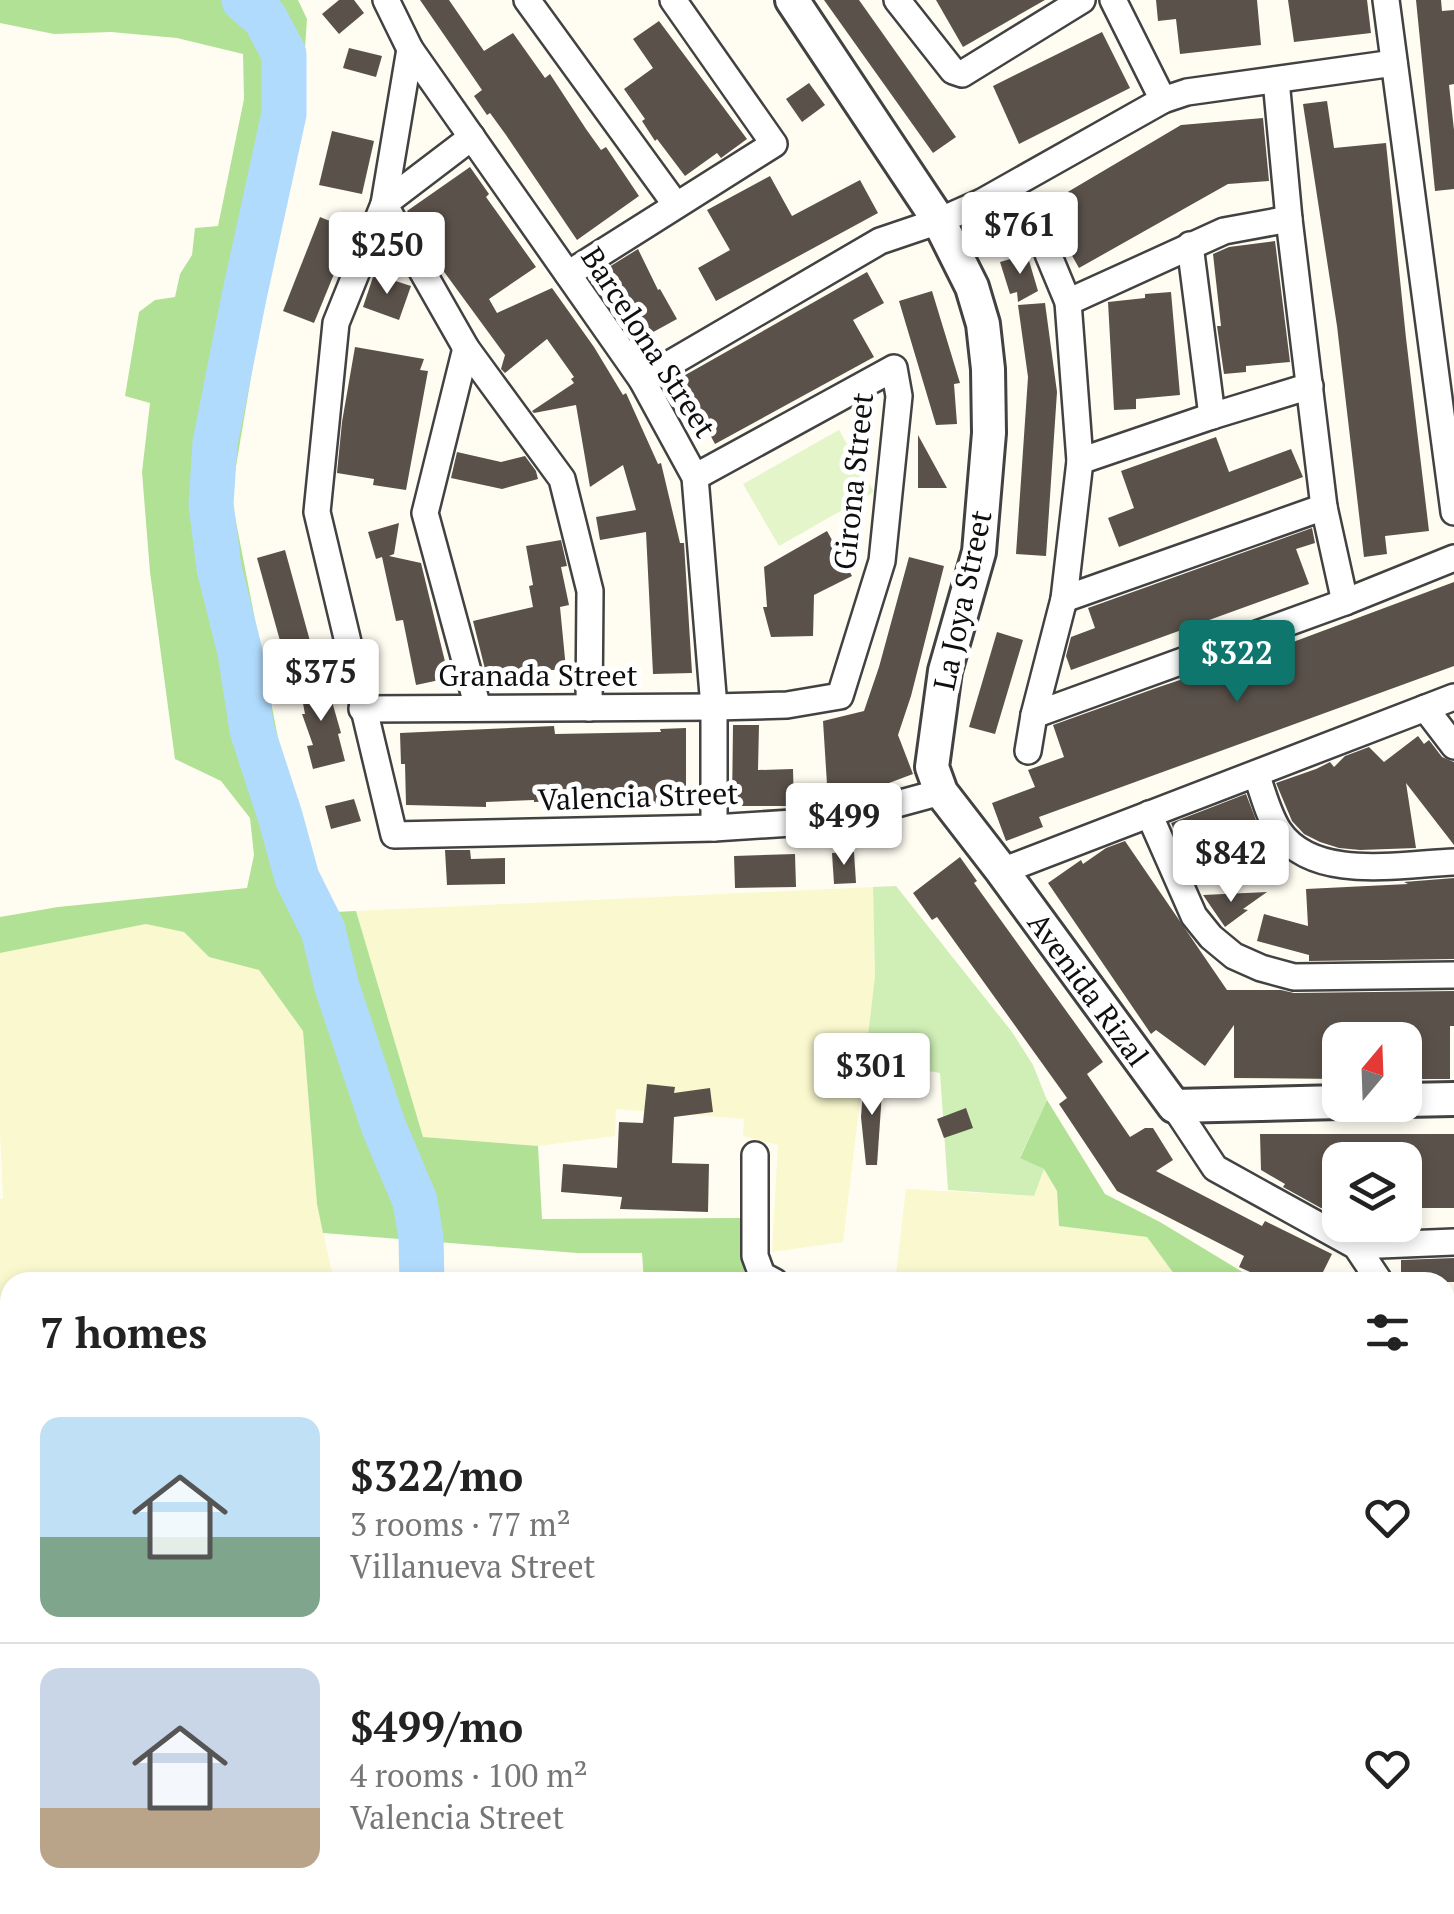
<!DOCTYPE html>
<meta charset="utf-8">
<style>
body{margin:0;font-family:"PT Serif",serif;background:#f6f6f6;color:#222;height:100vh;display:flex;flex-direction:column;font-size:38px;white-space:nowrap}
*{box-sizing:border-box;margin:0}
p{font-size:32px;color:#767676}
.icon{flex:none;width:55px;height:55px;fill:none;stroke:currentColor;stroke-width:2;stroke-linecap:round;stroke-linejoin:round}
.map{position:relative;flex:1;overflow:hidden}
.sheet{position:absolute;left:0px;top:1272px;width:1455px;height:642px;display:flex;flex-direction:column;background:#fff;border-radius:30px 30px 0 0;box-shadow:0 5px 15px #0003}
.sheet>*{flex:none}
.needle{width:65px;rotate:19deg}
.buttons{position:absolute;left:1322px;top:1022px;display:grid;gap:20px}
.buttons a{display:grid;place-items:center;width:100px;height:100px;border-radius:20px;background:#fff;box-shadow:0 5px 15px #0003;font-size:50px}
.price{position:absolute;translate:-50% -85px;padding:0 22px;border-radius:10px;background:#fff;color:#222;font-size:32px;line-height:65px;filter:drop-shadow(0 2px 5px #0008)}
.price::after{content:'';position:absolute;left:50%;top:60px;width:30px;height:22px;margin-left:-15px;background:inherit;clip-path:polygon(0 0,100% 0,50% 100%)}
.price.current{background:#0f766e;color:#fff}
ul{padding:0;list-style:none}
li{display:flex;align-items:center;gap:30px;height:250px;padding:0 40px}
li+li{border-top:2px solid #e0e0e0}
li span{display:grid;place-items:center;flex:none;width:280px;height:200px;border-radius:20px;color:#555}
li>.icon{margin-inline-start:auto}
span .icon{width:120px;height:120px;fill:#fffc;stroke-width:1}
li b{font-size:42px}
h2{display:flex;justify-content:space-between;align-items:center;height:120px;padding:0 40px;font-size:42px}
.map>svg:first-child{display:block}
</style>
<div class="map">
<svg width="1454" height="1914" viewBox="0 0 1454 1914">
<rect width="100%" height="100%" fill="#fffdf2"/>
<g fill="#f9f8ce">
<path d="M 873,887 L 875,976 L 843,1242 L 772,1252 L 778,1145 L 743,1136 L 744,1119 L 616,1109 L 615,1136 L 538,1146 L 423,1137 L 356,911 Z"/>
<path d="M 146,924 L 184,932 L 209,957 L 259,970 L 303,1031 L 317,1204 L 334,1282 L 10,1282 L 10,1431 L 0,1431 L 0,1199 L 3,1198 L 0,1133 L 0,953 Z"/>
<path d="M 1044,1169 L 1057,1191 L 1059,1226 L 1147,1237 L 1180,1282 L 895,1282 L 906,1189 L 1033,1196 Z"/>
<path d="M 0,1749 L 10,1751 L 10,1905 L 185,1905 L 182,1914 L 0,1914 Z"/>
</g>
<path fill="#cfefb6" d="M 896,886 L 1012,1032 L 1033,1065 L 1047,1100 L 1020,1157 L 1044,1169 L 1034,1196 L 948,1190 L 940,1073 L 865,1061 L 875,976 L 873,887 Z"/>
<g fill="#b1e194">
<path d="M 0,0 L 298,0 L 307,19 L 299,136 L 264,300 L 231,496 L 312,913 L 356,911 L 423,1137 L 538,1146 L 542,1219 L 742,1218 L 745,1282 L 644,1282 L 642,1253 L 577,1253 L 323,1233 L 317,1204 L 303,1031 L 259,970 L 209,957 L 184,932 L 146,924 L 0,953 L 0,917 L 58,907 L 247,888 L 254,855 L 250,818 L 221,781 L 175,759 L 150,572 L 142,472 L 150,403 L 125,396 L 139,312 L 155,300 L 175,297 L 180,274 L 192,255 L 195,228 L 218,226 L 244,99 L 243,54 L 177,38 L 111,32 L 54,34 L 0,23 Z"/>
<path d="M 1047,1100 L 1105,1194 L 1160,1222 L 1259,1282 L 1180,1282 L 1147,1237 L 1059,1226 L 1057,1191 L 1044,1169 L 1020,1158 Z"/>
<path d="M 185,1905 L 313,1905 L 316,1914 L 182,1914 Z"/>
</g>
<path fill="#e3f5c9" d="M 839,430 L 874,492 L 779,546 L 743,484 Z"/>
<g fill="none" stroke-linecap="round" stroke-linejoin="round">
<g stroke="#b0dbfd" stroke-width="45">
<path d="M 244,0 L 265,18 L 284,54 L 284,114 L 244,297 L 215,443 L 211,504 L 219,568 L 240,652 L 252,730 L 280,816 L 297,878 L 323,930 L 337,987 L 383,1125 L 415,1201 L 421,1238 L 422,1282"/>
<path d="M 281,1905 L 283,1914"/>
</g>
</g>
<g fill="#5a514a">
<path d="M 339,0 L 354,0 L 364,13 L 339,34 L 322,14 Z"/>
<path d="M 420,0 L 449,0 L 484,51 L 513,33 L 545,78 L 550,74 L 586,129 L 601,150 L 606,147 L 639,196 L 577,240 L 506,135 L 490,113 L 487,115 L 474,96 L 482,90 Z"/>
<path d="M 824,0 L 859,0 L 956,137 L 933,153 Z"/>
<path d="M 936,0 L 1045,0 L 963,47 Z"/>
<path d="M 1156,0 L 1257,0 L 1261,45 L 1180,54 L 1176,19 L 1158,21 Z"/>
<path d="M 1288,0 L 1367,0 L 1371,33 L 1294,42 Z"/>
<path d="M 1416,0 L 1441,0 L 1442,11 L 1454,10 L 1454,84 L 1449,85 L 1454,130 L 1454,189 L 1435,191 Z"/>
<path d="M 659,21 L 747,139 L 721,158 L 717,153 L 685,176 L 657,139 L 655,141 L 642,121 L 645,119 L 624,89 L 653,68 L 633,39 Z"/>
<path d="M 1102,32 L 1130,88 L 1019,144 L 993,86 Z"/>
<path d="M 349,48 L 382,56 L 376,77 L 343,68 Z"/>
<path d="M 809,83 L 825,105 L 802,122 L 786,99 Z"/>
<path d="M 1327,101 L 1334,148 L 1386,143 L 1406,338 L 1429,531 L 1385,536 L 1387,554 L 1364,557 L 1337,326 L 1303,104 Z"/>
<path d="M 1263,118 L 1269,181 L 1228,184 L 1079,268 L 1044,206 L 1181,125 Z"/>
<path d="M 332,131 L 374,141 L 362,194 L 319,185 Z"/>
<path d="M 470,167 L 489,194 L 486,197 L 536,267 L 489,299 L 497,313 L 552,288 L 594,347 L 623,395 L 626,393 L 658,464 L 661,463 L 680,543 L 684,543 L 692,673 L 653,674 L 646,532 L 600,540 L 596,517 L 636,510 L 623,465 L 590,487 L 576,405 L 534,413 L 532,411 L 574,383 L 571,379 L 574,377 L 547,339 L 505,373 L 501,369 L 505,355 L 431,254 L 429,249 L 433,247 L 407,211 Z"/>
<path d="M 770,176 L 792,216 L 860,180 L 878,213 L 716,301 L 698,268 L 730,250 L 707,210 Z"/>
<path d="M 320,217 L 352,230 L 314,323 L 283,311 Z"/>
<path d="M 1275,241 L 1290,362 L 1246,366 L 1246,372 L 1224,374 L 1217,326 L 1221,326 L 1213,254 L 1229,247 Z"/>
<path d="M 638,249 L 658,290 L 660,289 L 677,319 L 646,336 L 609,267 Z"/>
<path d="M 1027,254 L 1038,291 L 1018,302 L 1017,292 L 1010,294 L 1000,262 Z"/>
<path d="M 867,272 L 884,303 L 853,320 L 874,357 L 715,444 L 680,378 Z"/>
<path d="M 374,274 L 411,286 L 399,320 L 363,307 Z"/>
<path d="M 932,291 L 960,383 L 954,384 L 957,424 L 936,425 L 899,301 Z"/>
<path d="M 1171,292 L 1180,395 L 1136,399 L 1136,409 L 1114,410 L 1108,302 L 1145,298 L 1145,294 Z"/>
<path d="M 1045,303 L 1057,392 L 1046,556 L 1016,554 L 1028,377 L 1018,305 Z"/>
<path d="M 355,347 L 424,359 L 420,370 L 428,371 L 406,490 L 373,485 L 374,479 L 337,473 L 342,422 Z"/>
<path d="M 918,435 L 947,488 L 918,488 Z"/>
<path d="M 1216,437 L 1229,472 L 1291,449 L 1303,477 L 1119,547 L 1108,518 L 1134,508 L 1121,471 Z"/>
<path d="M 457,452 L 501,462 L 525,456 L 536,471 L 538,479 L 502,489 L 451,478 Z"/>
<path d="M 399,523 L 394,554 L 389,556 L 421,563 L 449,678 L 416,685 L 403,620 L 396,621 L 382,557 L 376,559 L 368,532 Z"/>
<path d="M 1312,528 L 1315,543 L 1296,549 L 1309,584 L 1071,670 L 1066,656 L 1071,637 L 1095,628 L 1088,608 Z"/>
<path d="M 827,531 L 852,576 L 814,595 L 813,636 L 771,637 L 763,607 L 767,607 L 764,567 Z"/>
<path d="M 561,540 L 567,566 L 561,567 L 569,605 L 560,607 L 566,669 L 526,672 L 528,680 L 490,689 L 473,621 L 533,607 L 529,586 L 533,585 L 526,546 Z"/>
<path d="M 285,550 L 310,641 L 282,648 L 257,558 Z"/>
<path d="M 909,557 L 944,566 L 911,696 L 898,735 L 913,774 L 873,789 L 871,786 L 828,800 L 823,721 L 864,711 L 879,667 Z"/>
<path d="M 1454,582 L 1454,666 L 1039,817 L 1043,827 L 1006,841 L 992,803 L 1035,787 L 1028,770 L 1064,757 L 1053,725 L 1159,687 L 1285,645 Z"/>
<path d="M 997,632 L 1023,640 L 995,734 L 969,727 Z"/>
<path d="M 325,677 L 341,733 L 338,734 L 345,761 L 313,769 L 307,746 L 313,745 L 302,714 L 305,714 L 299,682 Z"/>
<path d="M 733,725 L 759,725 L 758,770 L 793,769 L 794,806 L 732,806 Z"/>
<path d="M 554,726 L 555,734 L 661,732 L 660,729 L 686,728 L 686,804 L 630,804 L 630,801 L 589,802 L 589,805 L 566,804 L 566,801 L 534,802 L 534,800 L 486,802 L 486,807 L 406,805 L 405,764 L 401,764 L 400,733 Z"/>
<path d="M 1418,736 L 1424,744 L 1429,740 L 1442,757 L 1454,762 L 1454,845 L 1406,783 L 1416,848 L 1360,850 L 1339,848 L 1320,842 L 1304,834 L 1292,821 L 1276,783 L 1316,769 L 1330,762 L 1334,767 L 1345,756 L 1369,747 L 1384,762 Z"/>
<path d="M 1246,794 L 1261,833 L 1284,860 L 1196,879 L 1171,823 Z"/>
<path d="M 354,799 L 361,821 L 331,829 L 325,806 Z"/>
<path d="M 1125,841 L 1227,990 L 1281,990 L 1294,993 L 1454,991 L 1454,1026 L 1450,1026 L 1450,1079 L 1405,1079 L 1405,1034 L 1340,1034 L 1340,1079 L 1234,1078 L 1234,1025 L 1205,1066 L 1156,1030 L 1151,1034 L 1048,883 L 1081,860 L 1083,864 L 1106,848 Z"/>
<path d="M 445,850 L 470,850 L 471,859 L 505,858 L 505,884 L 447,885 Z"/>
<path d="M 854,852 L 856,883 L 834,884 L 832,853 Z"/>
<path d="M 795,854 L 796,887 L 735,888 L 734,856 Z"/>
<path d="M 960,857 L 977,881 L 974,883 L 1103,1062 L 1087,1074 L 1130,1137 L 1145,1128 L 1153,1128 L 1173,1160 L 1156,1171 L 1262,1226 L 1265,1221 L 1332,1254 L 1318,1282 L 1272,1282 L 1239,1267 L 1244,1256 L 1117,1191 L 1059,1104 L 1067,1098 L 937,917 L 932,920 L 913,893 Z"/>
<path d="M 1454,878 L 1454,959 L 1309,961 L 1309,955 L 1257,941 L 1264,914 L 1308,926 L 1306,889 L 1408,884 L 1404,882 Z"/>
<path d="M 1267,892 L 1243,909 L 1248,910 L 1225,927 L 1203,895 Z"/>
<path d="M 864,1077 L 883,1078 L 877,1165 L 866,1165 L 861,1117 Z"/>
<path d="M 647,1084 L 675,1087 L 674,1093 L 710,1088 L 713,1112 L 674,1117 L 672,1163 L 709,1164 L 708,1212 L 620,1209 L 622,1197 L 561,1192 L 563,1164 L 617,1168 L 619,1122 L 643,1123 Z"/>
<path d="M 966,1108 L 973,1128 L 944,1138 L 937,1119 Z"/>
<path d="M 1260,1134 L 1454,1134 L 1454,1208 L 1405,1208 L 1405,1160 L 1340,1160 L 1340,1208 L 1321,1208 L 1283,1187 L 1285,1184 L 1261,1170 Z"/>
<path d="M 1454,1258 L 1454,1282 L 1428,1282 L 1428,1275 L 1401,1274 L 1401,1260 Z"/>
</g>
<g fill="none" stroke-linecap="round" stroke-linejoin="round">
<g stroke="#424242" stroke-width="30">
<g id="minor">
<path d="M 386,0 L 410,49 L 642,380 L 695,477 L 714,707 L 714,828"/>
<path d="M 527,0 L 676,205"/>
<path d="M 897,0 L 953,71 L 962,74 L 1082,0"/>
<path d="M 1113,0 L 1163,100"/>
<path d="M 1386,0 L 1454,512"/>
<path d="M 410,49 L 384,204 L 466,348 L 562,479 L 590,591 L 589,708"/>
<path d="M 1276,80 L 1289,219"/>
<path d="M 472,137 L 384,204 L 336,323 L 317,512 L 394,835 L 714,828 L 838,820 L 941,792"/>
<path d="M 1190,245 L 1212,416"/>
<path d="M 568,274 L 774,144 L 673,0"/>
<path d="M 1068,302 L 1224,231 L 1289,219 L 1324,507 L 1345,602"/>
<path d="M 466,348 L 425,513 L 478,708"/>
<path d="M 642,380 L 880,241 L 939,221 L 982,202 L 1163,100 L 1187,92 L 1394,63"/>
<path d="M 1080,461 L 1212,416 L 1310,386"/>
<path d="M 1064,599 L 1324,507"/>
<path d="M 1425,708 L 1454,746"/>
<path d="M 362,709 L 714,707 L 787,705 L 840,696 L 882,561 L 899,396 L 894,368 L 695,477"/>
<path d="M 1034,715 L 1345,602 L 1454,558"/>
<path d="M 1028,751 L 1034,715 L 1064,599 L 1080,461 L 1068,302 L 1048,254"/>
<path d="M 1256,774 C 1263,792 1268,815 1279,831 C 1314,882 1400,864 1454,862"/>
<path d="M 1149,814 L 1194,916 L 1211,937 L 1234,956 L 1261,968 L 1294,977 L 1454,975"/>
<path d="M 1002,871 L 1454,697"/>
<path d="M 1174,1106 L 1215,1168 L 1356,1246 L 1380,1282"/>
<path d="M 755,1155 L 755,1256 L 762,1275 L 775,1282"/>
<path d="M 1356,1246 L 1454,1242"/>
<path d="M 1445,1340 L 1454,1339"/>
<path d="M 1445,1437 L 1454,1437"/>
<path d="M 1445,1456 L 1454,1498"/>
<path d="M 1445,1779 L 1454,1780"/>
<path d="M 371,1905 L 437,1914"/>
<path d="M 1271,1905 L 1272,1914"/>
<path d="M 1382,1905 L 1383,1914"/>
<path d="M 327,1914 L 332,1905"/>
<path d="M 706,1914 L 707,1910"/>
</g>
</g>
<g stroke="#424242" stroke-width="38">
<g id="tertiary">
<path id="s1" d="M 792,0 L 939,221 L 972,287 L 983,324 L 988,369 L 989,433 L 979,552 L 945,671 L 932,767 L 941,792 L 1002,871 L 1174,1106 L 1340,1102"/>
<path d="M 1405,1100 L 1454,1099"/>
</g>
</g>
<use href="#minor" stroke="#fff" stroke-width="25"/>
<use href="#tertiary" stroke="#fff" stroke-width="32"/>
</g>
<g text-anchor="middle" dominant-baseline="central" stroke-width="10" stroke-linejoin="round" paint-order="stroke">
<g font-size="30" fill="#0f0f0f" stroke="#fff">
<text transform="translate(649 342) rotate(57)">Barcelona Street</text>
<text transform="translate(853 481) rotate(-84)">Girona Street</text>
<text transform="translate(962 600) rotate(-78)">La Joya Street</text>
<text x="538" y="675">Granada Street</text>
<text transform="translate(638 796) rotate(-2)">Valencia Street</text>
<text stroke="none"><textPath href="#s1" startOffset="1100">Avenida Rizal</textPath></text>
</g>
</g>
</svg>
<div class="buttons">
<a><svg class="needle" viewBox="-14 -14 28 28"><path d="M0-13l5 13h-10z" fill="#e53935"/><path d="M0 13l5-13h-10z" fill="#767676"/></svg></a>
<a><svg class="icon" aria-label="layers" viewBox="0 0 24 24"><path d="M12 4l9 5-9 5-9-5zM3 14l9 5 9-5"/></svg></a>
</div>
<b class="price" style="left:1020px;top:277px">$761</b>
<b class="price" style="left:387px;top:297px">$250</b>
<b class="price current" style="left:1237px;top:705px">$322</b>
<b class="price" style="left:321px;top:724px">$375</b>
<b class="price" style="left:844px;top:868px">$499</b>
<b class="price" style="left:1231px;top:905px">$842</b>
<b class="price" style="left:872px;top:1118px">$301</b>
<section class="sheet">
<h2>7 homes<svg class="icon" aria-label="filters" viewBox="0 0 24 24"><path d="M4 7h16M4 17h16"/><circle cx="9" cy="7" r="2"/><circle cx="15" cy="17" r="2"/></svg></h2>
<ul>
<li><span style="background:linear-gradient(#bfe0f5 60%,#7fa58c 0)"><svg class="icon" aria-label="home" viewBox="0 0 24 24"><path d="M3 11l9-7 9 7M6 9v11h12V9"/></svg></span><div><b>$322/mo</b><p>3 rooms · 77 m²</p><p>Villanueva Street</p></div><svg class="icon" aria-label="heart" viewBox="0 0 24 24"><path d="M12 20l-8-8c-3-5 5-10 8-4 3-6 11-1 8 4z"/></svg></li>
<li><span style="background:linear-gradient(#c9d6e8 70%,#b9a48a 0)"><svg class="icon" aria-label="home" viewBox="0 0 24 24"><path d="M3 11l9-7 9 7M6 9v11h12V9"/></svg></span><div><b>$499/mo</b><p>4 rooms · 100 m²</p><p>Valencia Street</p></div><svg class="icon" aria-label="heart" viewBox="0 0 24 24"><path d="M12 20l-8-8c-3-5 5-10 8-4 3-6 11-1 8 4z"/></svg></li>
</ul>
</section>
</div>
